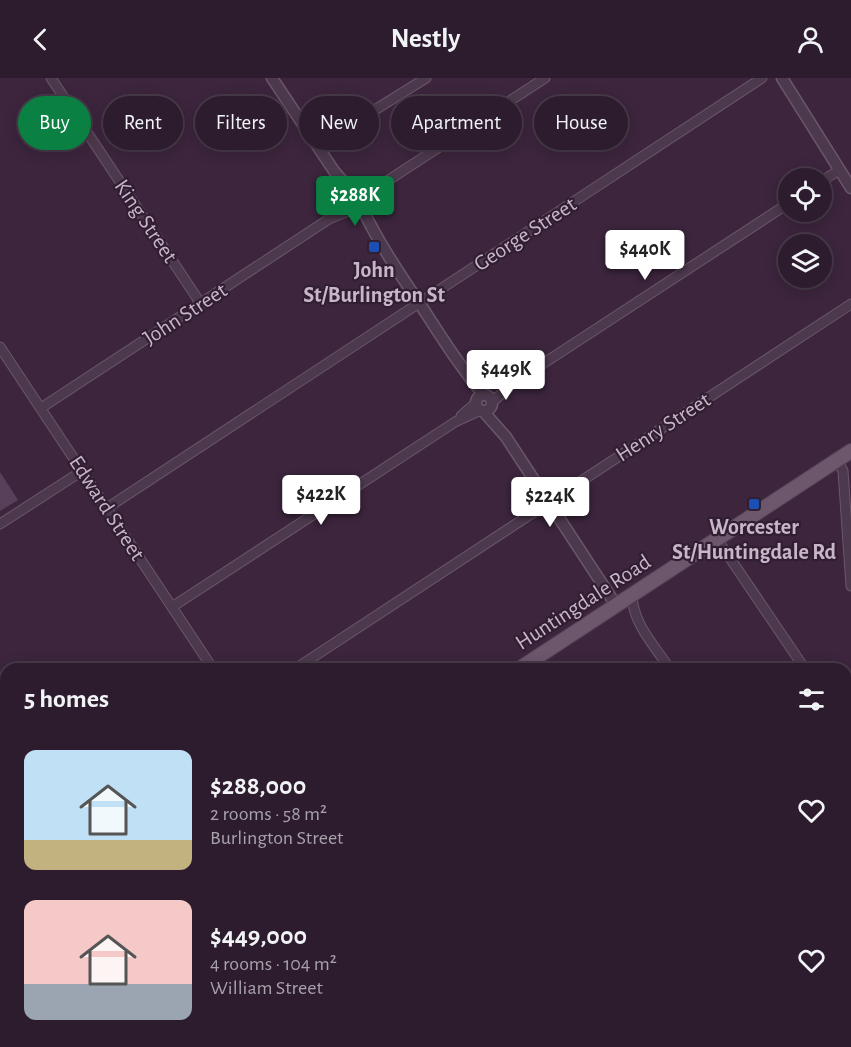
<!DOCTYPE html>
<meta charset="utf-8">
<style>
body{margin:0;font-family:"Alegreya Sans",sans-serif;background:#39293a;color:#f1f3f6;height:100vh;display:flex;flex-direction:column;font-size:22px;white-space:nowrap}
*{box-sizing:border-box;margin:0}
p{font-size:20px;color:#a7a1aa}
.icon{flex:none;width:33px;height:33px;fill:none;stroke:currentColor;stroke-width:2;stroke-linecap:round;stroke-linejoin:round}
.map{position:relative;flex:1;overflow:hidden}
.side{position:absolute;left:0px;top:585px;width:852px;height:384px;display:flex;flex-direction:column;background:#2d1c2e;border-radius:18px 18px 0 0;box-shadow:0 3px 15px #0003,0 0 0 2px #483a4a}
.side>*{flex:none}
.banner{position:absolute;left:18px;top:18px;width:816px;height:54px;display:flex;gap:12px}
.buttons{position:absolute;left:778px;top:90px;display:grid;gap:12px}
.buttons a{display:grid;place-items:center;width:54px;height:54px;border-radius:50%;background:#2d1c2e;box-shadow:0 3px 15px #0003,0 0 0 2px #483a4a;font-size:30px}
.price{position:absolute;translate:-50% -51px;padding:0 14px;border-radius:6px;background:#fff;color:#222;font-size:20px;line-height:39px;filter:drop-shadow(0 2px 3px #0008)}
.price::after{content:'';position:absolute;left:50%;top:36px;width:18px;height:14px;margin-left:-9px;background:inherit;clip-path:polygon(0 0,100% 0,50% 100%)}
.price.current{background:#0b8043;color:#fff}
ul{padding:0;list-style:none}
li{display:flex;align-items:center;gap:18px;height:150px;padding:0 24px}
li span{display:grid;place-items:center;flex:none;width:168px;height:120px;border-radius:12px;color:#555}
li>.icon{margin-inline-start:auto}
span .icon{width:72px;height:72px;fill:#fffc;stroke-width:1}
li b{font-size:26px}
h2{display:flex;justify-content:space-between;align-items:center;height:72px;padding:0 24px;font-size:26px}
.tag{padding:0 21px;border-radius:27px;background:#2d1c2e;box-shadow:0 3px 15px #0003,0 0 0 2px #483a4a;font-size:21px;line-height:54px}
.tag.current{background:#0b8043;color:#fff}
header{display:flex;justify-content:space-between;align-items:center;height:78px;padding:0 24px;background:#2d1c2e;font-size:27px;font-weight:700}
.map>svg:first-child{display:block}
</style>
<header><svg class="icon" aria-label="back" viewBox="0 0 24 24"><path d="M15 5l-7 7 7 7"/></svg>Nestly<svg class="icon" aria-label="person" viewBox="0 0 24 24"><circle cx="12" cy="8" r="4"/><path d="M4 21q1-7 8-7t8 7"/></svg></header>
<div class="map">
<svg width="851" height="969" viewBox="0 0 851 969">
<rect width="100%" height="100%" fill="#3c253d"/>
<path fill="#403a52" d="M 851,937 L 851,969 L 803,968 L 811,963 L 846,963 L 846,941 Z"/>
<g fill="#59405a">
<path d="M 0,394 L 18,422 L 0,433 Z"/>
<path d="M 0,862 L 6,871 L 6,895 L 0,899 Z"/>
<path d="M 395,963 L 426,963 L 417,969 L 399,969 Z"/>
</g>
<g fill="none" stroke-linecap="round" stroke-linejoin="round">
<g stroke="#6b576b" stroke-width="11">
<g id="minor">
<path d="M 51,0 L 201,226"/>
<path d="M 317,68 L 426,0"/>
<path d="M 822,103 L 839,92"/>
<path d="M 362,125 L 381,107 L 545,0"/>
<path d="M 333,137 L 346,123"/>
<path d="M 0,269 L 213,591"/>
<path d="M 491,325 L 515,304 L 789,125"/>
<path d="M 41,330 L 329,141 L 351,132"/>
<path d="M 461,338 L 476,325"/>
<path d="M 837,382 L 843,393 L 851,508"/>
<path d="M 107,430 L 762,0"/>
<path d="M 0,446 L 82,393"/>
<path d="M 717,461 L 805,591"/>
<path d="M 632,517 C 633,546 654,567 670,591"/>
<path d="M 172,529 L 455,344 L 481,332"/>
<path d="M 295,591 L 851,226"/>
<path d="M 846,648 L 851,651"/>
<path d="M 846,822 L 851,818"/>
<path d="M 0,843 L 6,853"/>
<path d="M 112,963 L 116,969"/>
<path d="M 247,963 L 251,969"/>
<path d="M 381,963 L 385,969"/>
<path d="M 514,963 L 518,969"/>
<path d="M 650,963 L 654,969"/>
<path d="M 787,963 L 791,969"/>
<path d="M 622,969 L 631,963"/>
</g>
</g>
<g stroke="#6b576b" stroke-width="13">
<g id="tertiary">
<path d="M 272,0 L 334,93 L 355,117"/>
<path d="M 782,0 L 851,110"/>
<circle cx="354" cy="125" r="8"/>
<path d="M 361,128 C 377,162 397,192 418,223 C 439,255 459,288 484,317"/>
<circle cx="484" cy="325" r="8"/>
<path d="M 483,333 L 506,359 L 616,527"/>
</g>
</g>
<g stroke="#564256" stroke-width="16">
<g id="primary">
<path d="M 519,591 L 851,373"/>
<path d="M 0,932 L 6,928"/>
</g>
</g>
<use href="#minor" stroke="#4d394d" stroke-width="9"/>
<use href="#tertiary" stroke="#4d394d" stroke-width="10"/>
<use href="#primary" stroke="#6c576d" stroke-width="14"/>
</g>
<g fill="#1a4fb4" stroke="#321e32" stroke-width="2">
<rect x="368" y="163" width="12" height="12" rx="3"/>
<rect x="748" y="420" width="12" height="12" rx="3"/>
</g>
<g text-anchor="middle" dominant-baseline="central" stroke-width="4.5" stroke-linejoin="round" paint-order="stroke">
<g font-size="22" fill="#c8b5c8" stroke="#321e32">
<text transform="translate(146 143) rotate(56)">King Street</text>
<text transform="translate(525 156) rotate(-33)">George Street</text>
<text transform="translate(185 236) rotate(-33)">John Street</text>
<text transform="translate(663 349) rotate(-33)">Henry Street</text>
<text transform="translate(107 430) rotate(57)">Edward Street</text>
<text transform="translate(583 524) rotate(-33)">Huntingdale Road</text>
</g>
<g font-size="22" font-weight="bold" fill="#c8b5c8" stroke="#321e32">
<text x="374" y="192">John<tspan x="374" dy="25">St/Burlington St</tspan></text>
<text x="754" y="449">Worcester<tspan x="754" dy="25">St/Huntingdale Rd</tspan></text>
</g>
</g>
</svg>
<div class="buttons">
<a><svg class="icon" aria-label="locate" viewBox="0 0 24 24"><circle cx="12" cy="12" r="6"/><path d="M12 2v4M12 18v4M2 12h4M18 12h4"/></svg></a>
<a><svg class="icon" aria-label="layers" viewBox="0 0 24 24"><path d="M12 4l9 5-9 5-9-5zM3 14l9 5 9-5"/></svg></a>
</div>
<b class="price current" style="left:355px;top:149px">$288K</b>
<b class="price" style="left:645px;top:203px">$440K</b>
<b class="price" style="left:506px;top:323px">$449K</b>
<b class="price" style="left:321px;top:448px">$422K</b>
<b class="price" style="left:550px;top:450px">$224K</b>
<div class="banner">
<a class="tag current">Buy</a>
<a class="tag">Rent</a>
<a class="tag">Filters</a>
<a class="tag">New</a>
<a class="tag">Apartment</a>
<a class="tag">House</a>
</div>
<section class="side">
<h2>5 homes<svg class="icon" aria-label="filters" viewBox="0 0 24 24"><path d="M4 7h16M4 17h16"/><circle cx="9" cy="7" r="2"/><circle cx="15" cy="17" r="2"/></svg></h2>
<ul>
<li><span style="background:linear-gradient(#bfe0f5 75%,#c2b280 0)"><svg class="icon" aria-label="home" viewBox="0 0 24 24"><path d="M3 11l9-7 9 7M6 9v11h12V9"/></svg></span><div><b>$288,000</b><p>2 rooms · 58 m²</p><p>Burlington Street</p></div><svg class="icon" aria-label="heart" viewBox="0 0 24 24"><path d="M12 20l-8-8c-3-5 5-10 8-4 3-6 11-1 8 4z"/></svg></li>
<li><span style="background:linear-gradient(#f6c9c9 70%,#9aa5b1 0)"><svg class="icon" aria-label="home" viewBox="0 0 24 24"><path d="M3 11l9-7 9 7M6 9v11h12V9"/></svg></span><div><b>$449,000</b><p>4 rooms · 104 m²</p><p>William Street</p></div><svg class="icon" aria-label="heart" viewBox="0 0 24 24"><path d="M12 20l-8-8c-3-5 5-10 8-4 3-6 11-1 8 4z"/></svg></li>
</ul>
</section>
</div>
